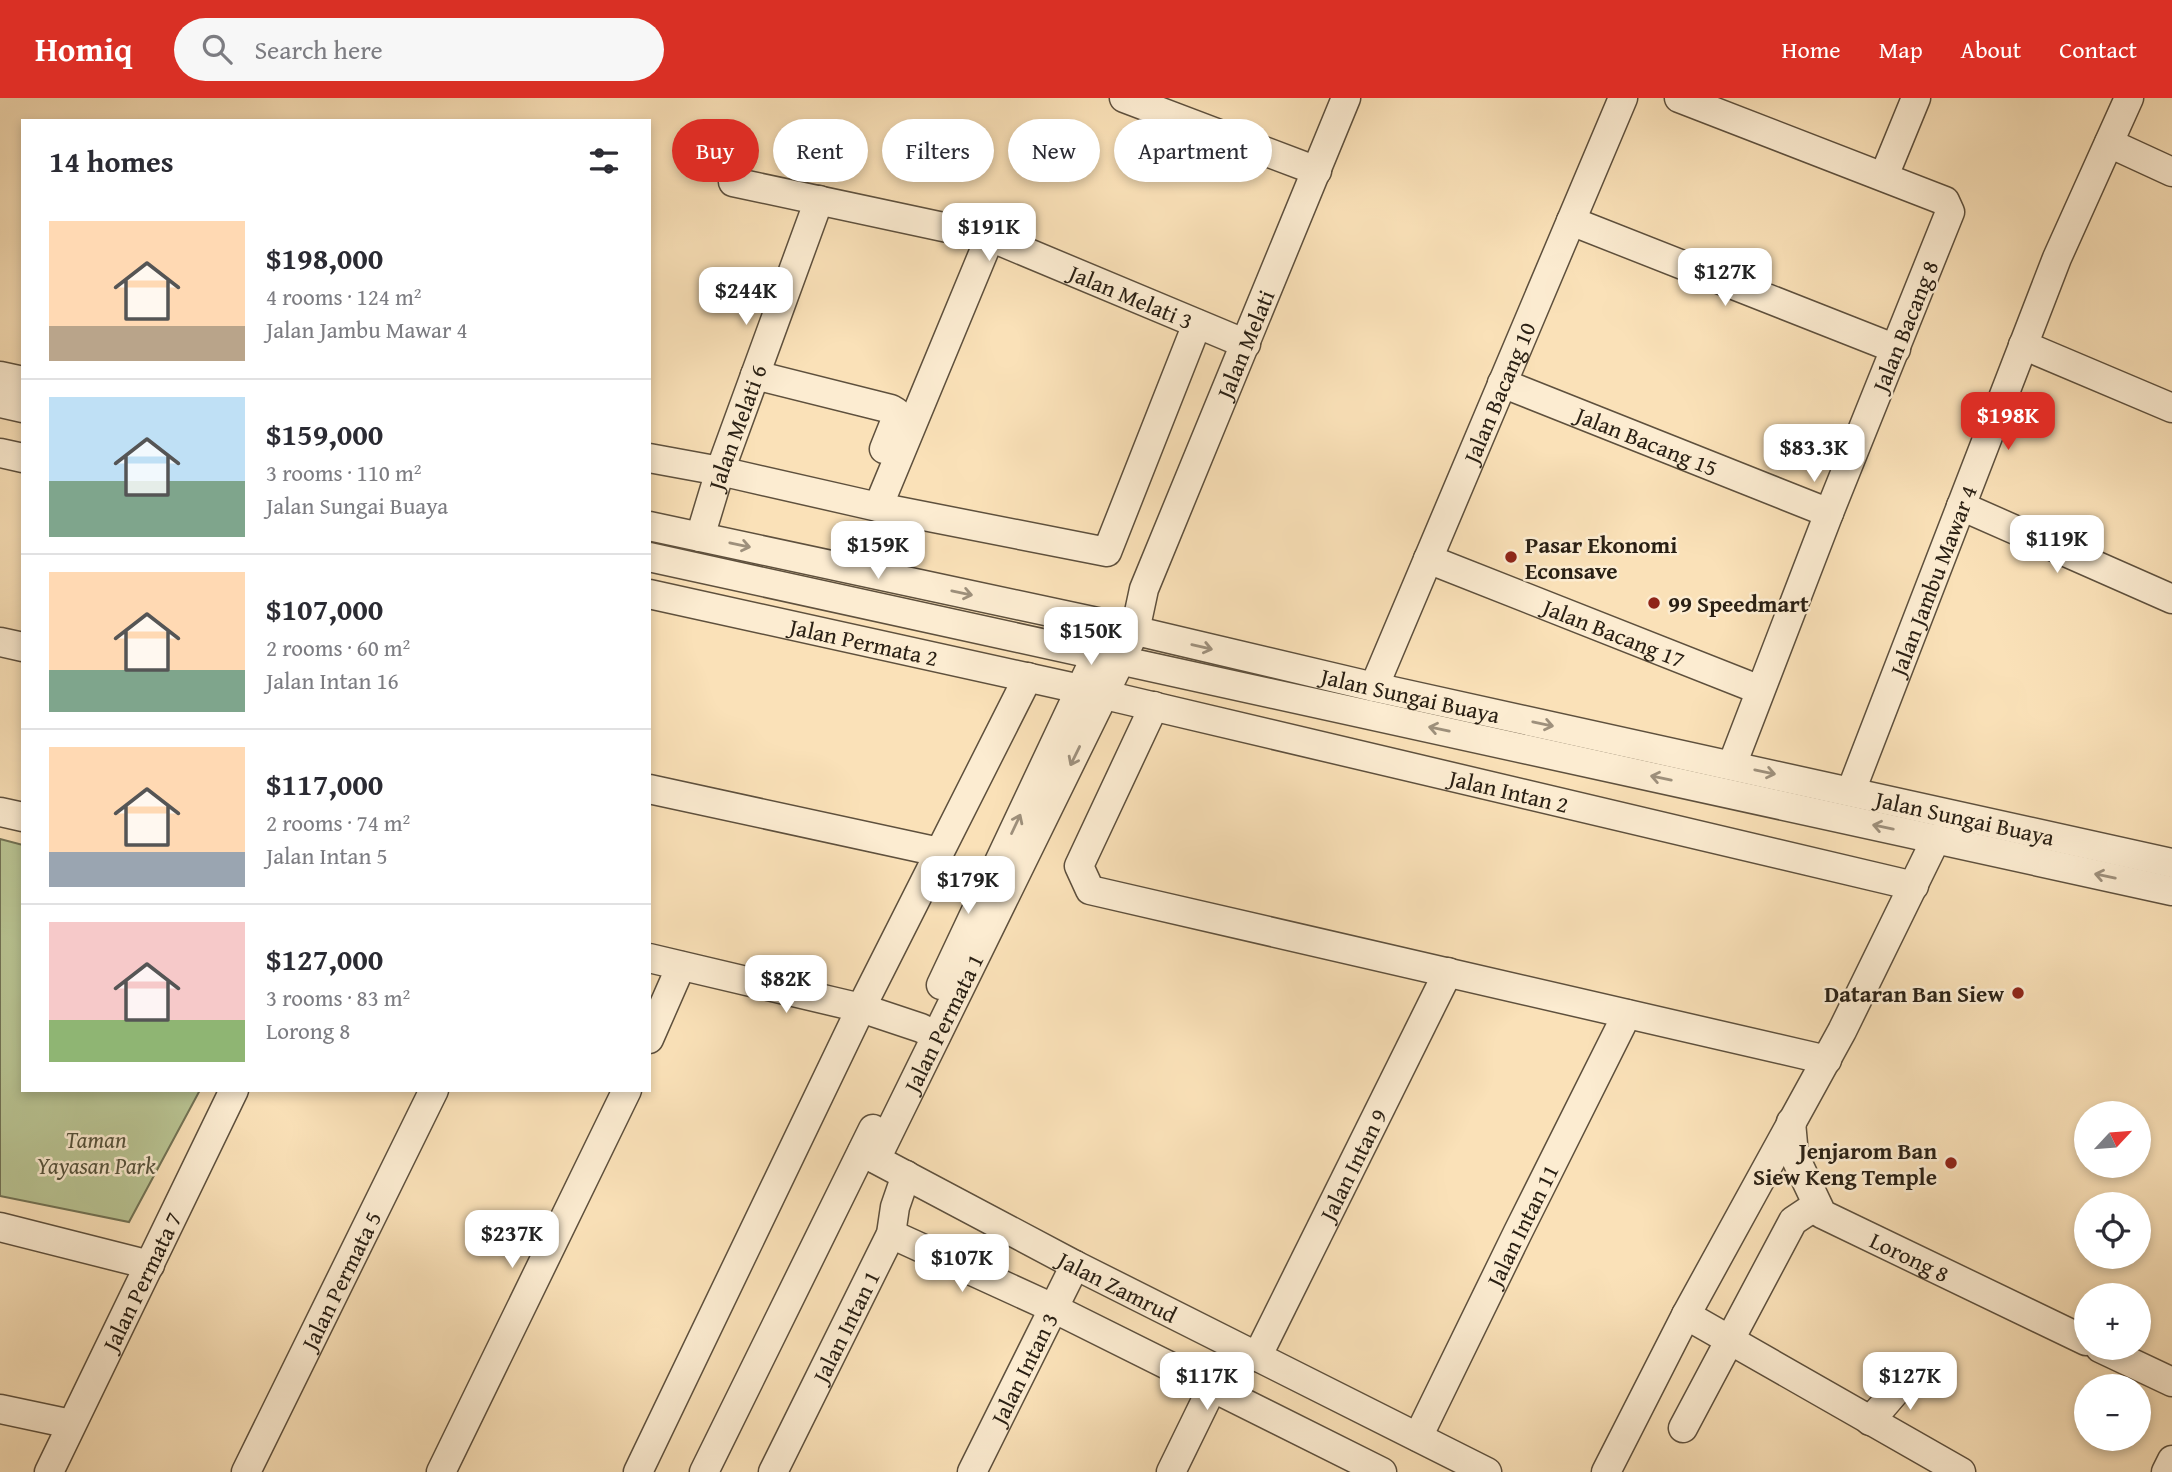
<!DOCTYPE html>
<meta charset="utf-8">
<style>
body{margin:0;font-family:"Gentium Book Plus",serif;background:#f7f7f7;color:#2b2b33;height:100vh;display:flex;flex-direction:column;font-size:26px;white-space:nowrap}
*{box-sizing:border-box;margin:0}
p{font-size:23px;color:#7c7c81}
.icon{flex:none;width:38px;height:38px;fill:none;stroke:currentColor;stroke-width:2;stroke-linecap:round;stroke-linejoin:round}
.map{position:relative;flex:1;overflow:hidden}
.sheet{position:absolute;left:21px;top:21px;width:630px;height:973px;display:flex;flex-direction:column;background:#fff;border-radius:0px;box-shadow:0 4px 10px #0003}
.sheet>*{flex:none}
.top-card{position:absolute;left:672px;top:21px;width:665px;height:63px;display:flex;gap:14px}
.needle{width:46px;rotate:64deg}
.fabs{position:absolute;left:2074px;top:1003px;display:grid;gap:14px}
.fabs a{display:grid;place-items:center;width:77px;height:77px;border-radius:50%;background:#fff;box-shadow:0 4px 10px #0003;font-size:35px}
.price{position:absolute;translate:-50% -60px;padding:0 16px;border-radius:14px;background:#fff;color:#222;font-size:23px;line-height:46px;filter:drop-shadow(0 2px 4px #0008)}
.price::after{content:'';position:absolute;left:50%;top:42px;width:21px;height:16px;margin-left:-10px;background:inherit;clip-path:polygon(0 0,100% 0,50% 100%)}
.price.current{background:#d93025;color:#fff}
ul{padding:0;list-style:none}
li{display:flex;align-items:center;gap:21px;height:175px;padding:0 28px}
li+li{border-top:2px solid #e1e1e2}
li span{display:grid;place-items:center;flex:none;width:196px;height:140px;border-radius:0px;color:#555}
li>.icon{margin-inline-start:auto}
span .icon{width:84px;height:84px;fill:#fffc;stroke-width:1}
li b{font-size:30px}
h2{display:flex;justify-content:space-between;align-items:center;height:84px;padding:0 28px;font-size:30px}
.chip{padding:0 24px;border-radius:32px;background:#fff;box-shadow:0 4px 10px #0003;font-size:24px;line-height:63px}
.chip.current{background:#d93025;color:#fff}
header{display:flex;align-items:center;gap:42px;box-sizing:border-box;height:98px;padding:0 35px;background:#d93025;color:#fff}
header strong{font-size:33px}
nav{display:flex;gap:38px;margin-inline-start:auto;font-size:24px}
.search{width:490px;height:63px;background:#f7f7f7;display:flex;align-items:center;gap:18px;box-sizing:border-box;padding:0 24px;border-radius:38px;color:#7c7c81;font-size:26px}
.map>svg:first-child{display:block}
</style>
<header>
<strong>Homiq</strong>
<div class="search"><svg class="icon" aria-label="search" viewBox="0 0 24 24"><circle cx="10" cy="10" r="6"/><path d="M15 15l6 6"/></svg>Search here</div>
<nav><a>Home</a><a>Map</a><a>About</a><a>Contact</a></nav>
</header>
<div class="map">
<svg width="2172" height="1374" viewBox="0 0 2172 1374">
<rect width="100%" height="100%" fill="#fae1b8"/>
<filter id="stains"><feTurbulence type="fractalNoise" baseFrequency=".00286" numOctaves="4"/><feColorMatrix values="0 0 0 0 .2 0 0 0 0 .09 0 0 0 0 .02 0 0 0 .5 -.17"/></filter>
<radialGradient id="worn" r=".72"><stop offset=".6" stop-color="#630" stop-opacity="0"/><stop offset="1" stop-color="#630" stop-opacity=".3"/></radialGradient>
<path fill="#b9c493" stroke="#727254" stroke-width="2" d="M 0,741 L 23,747 L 23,992 L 200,992 L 129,1124 L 0,1098 Z"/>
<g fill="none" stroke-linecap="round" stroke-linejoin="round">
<g stroke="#5e503d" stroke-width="31">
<g id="minor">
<path d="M 1124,0 L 1317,73"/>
<path d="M 1679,0 L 1945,103 L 1950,114 L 1829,415 L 1732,667"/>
<path d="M 2109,45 L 2172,74"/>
<path d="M 1884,78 L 1916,0"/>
<path id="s1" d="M 733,84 L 990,139 L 1246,246"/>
<path d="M 1571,123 L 1896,251"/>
<path d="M 2023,247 L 2172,310"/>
<path d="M 755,277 L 891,311 L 896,314 L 896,321 L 884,351"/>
<path d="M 0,278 L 23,283"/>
<path id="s2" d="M 1502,285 L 1829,415"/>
<path d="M 0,305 L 23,310"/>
<path d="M 0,355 L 23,360"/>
<path d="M 649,360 L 720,373 L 878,409 L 1107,454 L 1197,226"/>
<path d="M 1961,408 L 2172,501"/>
<path d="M 878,409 L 990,139"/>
<path id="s3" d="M 649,428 L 1111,527 L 1374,589 L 2172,765"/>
<path id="s4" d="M 700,439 L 720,373 L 819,102"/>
<path d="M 649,459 L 2172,793"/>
<path id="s5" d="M 1428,461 L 1760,592"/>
<path id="s6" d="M 649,496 L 1080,591"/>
<path d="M 0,544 L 23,549"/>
<path id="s7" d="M 1374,589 L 1623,0"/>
<path id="s8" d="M 1105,597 L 1914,788"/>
<path d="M 1154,608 L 1079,768 L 1090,792 L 1827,962"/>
<path d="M 649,691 L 939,754"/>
<path id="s9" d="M 1851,693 L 2057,160 L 2129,0"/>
<path d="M 0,714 L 23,719"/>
<path d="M 649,860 L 861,910 L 921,930 L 936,938"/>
<path d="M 941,887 L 1104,541"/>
<path d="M 649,941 L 681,868"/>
<path id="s10" d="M 1791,1024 L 1794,1057 L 1822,1116 L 2086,1243"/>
<path id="s11" d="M 862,1054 L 1075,1167 L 1487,1374"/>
<path id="s12" d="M 876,1061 L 1135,533 L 1144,491 L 1346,0"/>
<path d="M 0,1129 L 150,1167"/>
<path d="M 891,1136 L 1053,1210 L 1382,1374"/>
<path d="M 1686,1217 L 1961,1374"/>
<path d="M 2100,1250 L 2172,1284"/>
<path id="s13" d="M 1257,1259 L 1448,874"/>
<path d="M 0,1311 L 71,1326"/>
<path d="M 1870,1323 L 1913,1273"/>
<path d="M 1683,1330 L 1793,1123 L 1817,1107"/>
<path id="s14" d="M 1418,1339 L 1518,1134 L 1627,916"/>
<path id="s15" d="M 49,1374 L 234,992"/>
<path id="s16" d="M 246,1374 L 434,992"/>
<path d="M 441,1374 L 627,992"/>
<path d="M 638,1374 L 861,910 L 1028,579"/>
<path d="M 704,1374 L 873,1031"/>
<path id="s17" d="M 773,1374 L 891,1136 L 895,1109 L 906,1077"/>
<path id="s18" d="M 972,1374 L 1075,1167"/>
<path d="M 1171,1374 L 1212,1290"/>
<path d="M 1606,1374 L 1686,1217 L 1842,933 L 1936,741"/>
<path d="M 2166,1374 L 2172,1362"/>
</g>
</g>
<use href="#minor" stroke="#fcecd1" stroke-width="28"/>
</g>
<defs><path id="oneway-shaft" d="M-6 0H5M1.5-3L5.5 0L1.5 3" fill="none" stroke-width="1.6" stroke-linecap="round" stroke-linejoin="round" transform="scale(1.75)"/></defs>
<g stroke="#9e907c">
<use href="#oneway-shaft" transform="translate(740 447) rotate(12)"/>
<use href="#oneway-shaft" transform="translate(962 495) rotate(12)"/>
<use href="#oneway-shaft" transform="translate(1202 549) rotate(13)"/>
<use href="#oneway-shaft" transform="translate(1543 626) rotate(12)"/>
<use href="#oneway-shaft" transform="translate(1439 631) rotate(-168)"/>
<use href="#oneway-shaft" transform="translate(1075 658) rotate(116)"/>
<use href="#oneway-shaft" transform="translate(1765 674) rotate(12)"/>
<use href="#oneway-shaft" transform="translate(1661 680) rotate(-168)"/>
<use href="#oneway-shaft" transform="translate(1016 726) rotate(-65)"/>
<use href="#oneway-shaft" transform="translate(1883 729) rotate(-168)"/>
<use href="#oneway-shaft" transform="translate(2105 778) rotate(-168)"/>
</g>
<g fill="#8f2418" stroke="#fcecd1" stroke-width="2.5">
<circle cx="1511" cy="459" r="7"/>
<circle cx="1654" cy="505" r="7"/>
<circle cx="2018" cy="895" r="7"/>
<circle cx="1951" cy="1065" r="7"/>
</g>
<g text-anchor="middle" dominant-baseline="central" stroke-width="5" stroke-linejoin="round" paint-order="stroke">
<g font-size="23" fill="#2a2014" stroke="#fcecd1">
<text stroke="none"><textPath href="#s1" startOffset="416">Jalan Melati 3</textPath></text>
<text transform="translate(1905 228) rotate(-68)">Jalan Bacang 8</text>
<text stroke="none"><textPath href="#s12" startOffset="896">Jalan Melati</textPath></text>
<text stroke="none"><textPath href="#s7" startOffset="320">Jalan Bacang 10</textPath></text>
<text stroke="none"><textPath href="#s4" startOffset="116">Jalan Melati 6</textPath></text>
<text stroke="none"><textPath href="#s2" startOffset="156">Jalan Bacang 15</textPath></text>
<text stroke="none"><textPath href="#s9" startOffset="226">Jalan Jambu Mawar 4</textPath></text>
<text stroke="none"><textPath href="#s5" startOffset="200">Jalan Bacang 17</textPath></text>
<text stroke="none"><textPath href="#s6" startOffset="220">Jalan Permata 2</textPath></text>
<text stroke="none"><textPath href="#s3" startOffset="780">Jalan Sungai Buaya</textPath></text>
<text stroke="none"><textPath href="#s8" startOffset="415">Jalan Intan 2</textPath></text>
<text stroke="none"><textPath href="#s3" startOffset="1348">Jalan Sungai Buaya</textPath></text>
<text stroke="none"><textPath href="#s12" startOffset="152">Jalan Permata 1</textPath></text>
<text stroke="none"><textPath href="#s13" startOffset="215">Jalan Intan 9</textPath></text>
<text stroke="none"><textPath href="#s14" startOffset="236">Jalan Intan 11</textPath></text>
<text stroke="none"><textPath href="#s10" startOffset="196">Lorong 8</textPath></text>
<text stroke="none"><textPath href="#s15" startOffset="212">Jalan Permata 7</textPath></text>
<text stroke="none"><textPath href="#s16" startOffset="214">Jalan Permata 5</textPath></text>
<text stroke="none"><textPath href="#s11" startOffset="289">Jalan Zamrud</textPath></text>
<text stroke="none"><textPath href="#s17" startOffset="163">Jalan Intan 1</textPath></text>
<text stroke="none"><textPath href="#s18" startOffset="116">Jalan Intan 3</textPath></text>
</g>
<g font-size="23" font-weight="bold" fill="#2a2014" stroke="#fcecd1" text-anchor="start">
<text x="1525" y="446">Pasar Ekonomi<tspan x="1525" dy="26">Econsave</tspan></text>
<text x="1668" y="505">99 Speedmart</text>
<text x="2004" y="895" text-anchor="end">Dataran Ban Siew</text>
<text x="1937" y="1052" text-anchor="end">Jenjarom Ban<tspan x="1937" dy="26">Siew Keng Temple</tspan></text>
</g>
<g font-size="23" font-style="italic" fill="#55513a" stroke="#fcecd1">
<text x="96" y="1041">Taman<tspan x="96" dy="26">Yayasan Park</tspan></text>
</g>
</g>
<rect width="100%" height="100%" filter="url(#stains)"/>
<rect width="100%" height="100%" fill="url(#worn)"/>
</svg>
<div class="fabs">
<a><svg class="needle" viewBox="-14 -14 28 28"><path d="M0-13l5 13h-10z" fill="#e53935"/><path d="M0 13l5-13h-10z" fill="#7c7c81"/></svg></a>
<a><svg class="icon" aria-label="locate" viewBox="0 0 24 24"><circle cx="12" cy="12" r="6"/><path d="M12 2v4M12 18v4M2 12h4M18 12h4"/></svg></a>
<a>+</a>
<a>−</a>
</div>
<b class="price" style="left:989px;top:165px">$191K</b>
<b class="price" style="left:1725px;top:210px">$127K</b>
<b class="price" style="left:746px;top:229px">$244K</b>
<b class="price current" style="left:2008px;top:354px">$198K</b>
<b class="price" style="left:1814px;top:386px">$83.3K</b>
<b class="price" style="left:2057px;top:477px">$119K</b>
<b class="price" style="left:878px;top:483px">$159K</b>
<b class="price" style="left:1091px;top:569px">$150K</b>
<b class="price" style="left:968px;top:818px">$179K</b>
<b class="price" style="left:786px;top:917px">$82K</b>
<b class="price" style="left:512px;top:1172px">$237K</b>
<b class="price" style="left:962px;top:1196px">$107K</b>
<b class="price" style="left:1207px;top:1314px">$117K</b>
<b class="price" style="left:1910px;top:1314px">$127K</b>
<div class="top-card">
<a class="chip current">Buy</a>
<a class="chip">Rent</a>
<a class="chip">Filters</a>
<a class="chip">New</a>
<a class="chip">Apartment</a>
</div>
<section class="sheet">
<h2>14 homes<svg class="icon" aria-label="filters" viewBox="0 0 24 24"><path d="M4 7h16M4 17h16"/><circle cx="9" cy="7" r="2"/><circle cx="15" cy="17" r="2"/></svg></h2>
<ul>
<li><span style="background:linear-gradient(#ffd9b3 75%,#b9a48a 0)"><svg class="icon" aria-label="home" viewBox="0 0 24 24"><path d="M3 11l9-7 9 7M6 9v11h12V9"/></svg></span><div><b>$198,000</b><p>4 rooms · 124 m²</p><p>Jalan Jambu Mawar 4</p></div></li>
<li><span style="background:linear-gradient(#bfe0f5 60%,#7fa58c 0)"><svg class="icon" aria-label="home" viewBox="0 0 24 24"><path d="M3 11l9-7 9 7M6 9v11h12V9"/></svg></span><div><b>$159,000</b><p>3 rooms · 110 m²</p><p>Jalan Sungai Buaya</p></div></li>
<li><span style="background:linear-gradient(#ffd9b3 70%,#7fa58c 0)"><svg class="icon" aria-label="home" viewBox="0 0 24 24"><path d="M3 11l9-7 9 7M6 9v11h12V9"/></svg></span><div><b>$107,000</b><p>2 rooms · 60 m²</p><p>Jalan Intan 16</p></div></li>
<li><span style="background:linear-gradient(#ffd9b3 75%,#9aa5b1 0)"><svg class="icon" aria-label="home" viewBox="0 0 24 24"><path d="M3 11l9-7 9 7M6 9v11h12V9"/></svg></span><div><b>$117,000</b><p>2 rooms · 74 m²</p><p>Jalan Intan 5</p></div></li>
<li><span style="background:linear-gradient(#f6c9c9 70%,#8fb573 0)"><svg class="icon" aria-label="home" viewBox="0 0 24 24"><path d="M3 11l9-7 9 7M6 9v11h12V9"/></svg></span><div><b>$127,000</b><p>3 rooms · 83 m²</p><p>Lorong 8</p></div></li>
</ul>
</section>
</div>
